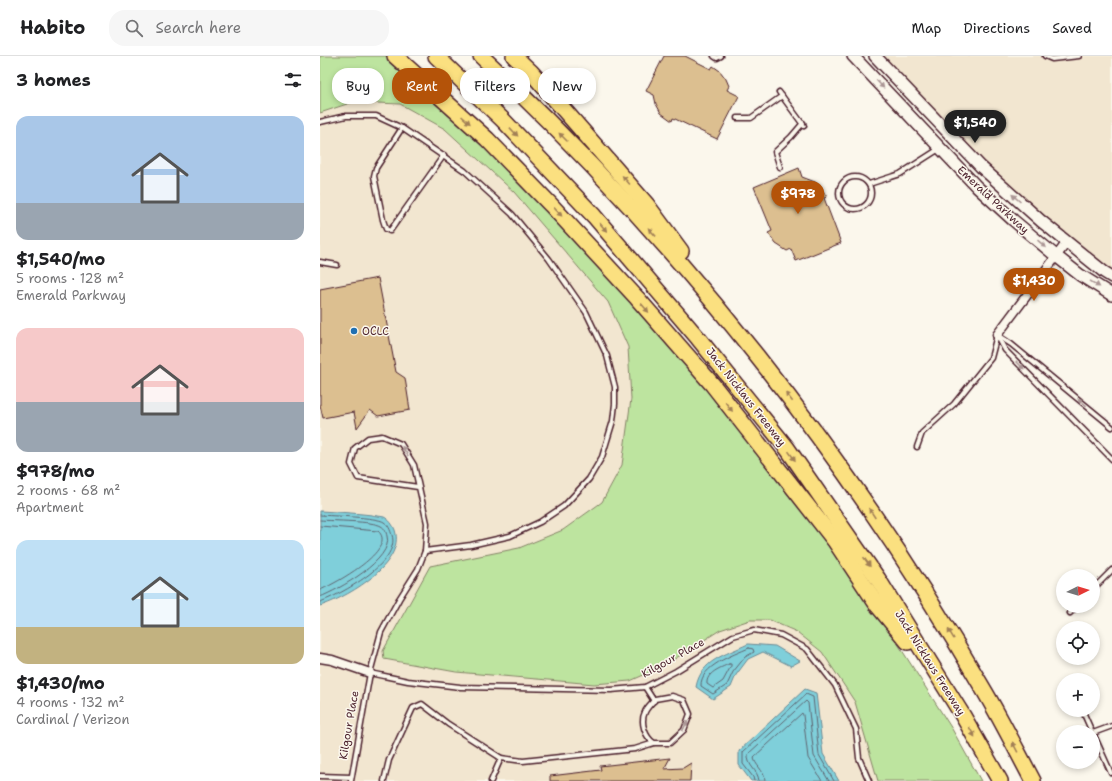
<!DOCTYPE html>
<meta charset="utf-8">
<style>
body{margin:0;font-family:"Shantell Sans",sans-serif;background:#f6f6f6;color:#202124;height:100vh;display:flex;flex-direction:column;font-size:15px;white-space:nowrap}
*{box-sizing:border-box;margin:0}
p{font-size:13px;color:#757577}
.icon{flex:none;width:22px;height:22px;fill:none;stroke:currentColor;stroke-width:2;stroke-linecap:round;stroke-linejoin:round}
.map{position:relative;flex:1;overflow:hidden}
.sheet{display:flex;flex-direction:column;background:#fff;width:320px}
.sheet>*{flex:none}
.top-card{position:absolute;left:12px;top:12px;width:380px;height:36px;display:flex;gap:8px}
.needle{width:26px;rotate:85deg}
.controls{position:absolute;left:736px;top:513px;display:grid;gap:8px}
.controls a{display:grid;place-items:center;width:44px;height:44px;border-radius:50%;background:#fff;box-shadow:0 2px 6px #0003;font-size:20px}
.price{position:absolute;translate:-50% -34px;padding:0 9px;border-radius:14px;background:#b45309;color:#fff;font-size:13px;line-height:26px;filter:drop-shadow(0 1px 2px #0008)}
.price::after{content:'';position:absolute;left:50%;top:24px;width:12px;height:9px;margin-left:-6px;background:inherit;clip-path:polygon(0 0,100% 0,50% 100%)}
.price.selected{background:#222;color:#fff}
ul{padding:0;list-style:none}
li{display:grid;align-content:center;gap:8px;height:212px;padding:0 16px}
li span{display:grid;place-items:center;height:124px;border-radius:12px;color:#555}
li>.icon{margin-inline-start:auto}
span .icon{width:72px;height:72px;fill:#fffc;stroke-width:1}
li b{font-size:17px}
h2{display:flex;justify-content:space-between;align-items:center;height:48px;padding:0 16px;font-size:17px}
.tag{padding:0 14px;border-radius:16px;background:#fff;box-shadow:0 2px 6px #0003;font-size:14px;line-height:36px}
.tag.selected{background:#b45309;color:#fff}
header{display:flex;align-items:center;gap:24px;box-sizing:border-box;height:56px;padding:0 20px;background:#fff;border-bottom:1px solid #e0e0e0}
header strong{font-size:19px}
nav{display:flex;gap:22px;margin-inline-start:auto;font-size:14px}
.search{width:280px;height:36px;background:#f6f6f6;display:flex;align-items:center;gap:10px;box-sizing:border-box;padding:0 14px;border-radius:16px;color:#757577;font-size:15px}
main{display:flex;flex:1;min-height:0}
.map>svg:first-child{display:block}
</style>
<header>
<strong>Habito</strong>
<div class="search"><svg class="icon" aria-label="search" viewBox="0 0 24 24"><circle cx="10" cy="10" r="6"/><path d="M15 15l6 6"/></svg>Search here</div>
<nav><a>Map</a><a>Directions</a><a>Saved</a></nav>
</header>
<main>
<section class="sheet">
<h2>3 homes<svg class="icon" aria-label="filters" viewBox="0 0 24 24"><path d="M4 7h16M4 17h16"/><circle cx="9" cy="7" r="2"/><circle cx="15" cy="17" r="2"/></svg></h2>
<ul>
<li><span style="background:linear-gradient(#a9c7e8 70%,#9aa5b1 0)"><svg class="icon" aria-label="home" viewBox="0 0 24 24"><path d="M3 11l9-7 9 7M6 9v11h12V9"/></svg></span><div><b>$1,540/mo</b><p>5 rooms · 128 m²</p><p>Emerald Parkway</p></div></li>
<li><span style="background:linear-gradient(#f6c9c9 60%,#9aa5b1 0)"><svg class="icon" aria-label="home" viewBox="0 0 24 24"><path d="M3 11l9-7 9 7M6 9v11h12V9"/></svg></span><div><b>$978/mo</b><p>2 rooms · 68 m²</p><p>Apartment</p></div></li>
<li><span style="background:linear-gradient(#bfe0f5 70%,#c2b280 0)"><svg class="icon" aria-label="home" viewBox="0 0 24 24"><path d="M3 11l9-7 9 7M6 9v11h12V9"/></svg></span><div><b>$1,430/mo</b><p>4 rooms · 132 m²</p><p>Cardinal / Verizon</p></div></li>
</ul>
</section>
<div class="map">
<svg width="792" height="725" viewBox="0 0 792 725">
<rect width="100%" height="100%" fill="#fbf7ec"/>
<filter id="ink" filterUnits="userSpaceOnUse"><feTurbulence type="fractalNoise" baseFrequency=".025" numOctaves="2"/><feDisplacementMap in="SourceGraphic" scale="8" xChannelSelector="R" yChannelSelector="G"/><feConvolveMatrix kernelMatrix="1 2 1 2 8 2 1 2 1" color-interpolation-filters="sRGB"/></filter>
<g filter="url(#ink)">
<g fill="#f2e6d0">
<path d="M 555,0 L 792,0 L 792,221 L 721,165 Z"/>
<path d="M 33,46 L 80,48 L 125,73 L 194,136 L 288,246 L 308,291 L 311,343 L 302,409 L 282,446 L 243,474 L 199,492 L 110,510 L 64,603 L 136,616 L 274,628 L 310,625 L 342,611 L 400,574 L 430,564 L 449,564 L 477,576 L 502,596 L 535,646 L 558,725 L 0,725 L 0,57 Z"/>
</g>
<path fill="#bde49f" stroke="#848265" d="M 0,0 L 66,0 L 105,34 L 229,153 L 351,288 L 444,402 L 566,569 L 632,673 L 661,725 L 558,725 L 535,646 L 502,596 L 477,576 L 449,564 L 430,564 L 400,574 L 342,611 L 310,625 L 274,628 L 136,616 L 64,603 L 63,595 L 110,510 L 199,492 L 243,474 L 282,446 L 302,409 L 311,343 L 308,291 L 288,246 L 194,136 L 125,73 L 80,48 L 33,46 L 0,57 Z"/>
<g fill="#7fcfda" stroke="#6a8994">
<path d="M 0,455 C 17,456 35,457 52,459 C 55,460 60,460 64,461 C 69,463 73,469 75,474 C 86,508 26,542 0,550 Z"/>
<path d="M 428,588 L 455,590 L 480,605 L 471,610 L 443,596 L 428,603 L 416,619 L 411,631 L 393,643 L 376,631 C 381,604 405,599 428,588 Z"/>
<path d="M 485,633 L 496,637 L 503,698 L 519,725 L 431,725 L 419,709 L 419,695 Z"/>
</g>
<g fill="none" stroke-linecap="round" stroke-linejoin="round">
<g stroke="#5f6571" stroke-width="1">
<path d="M 0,459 C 12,460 57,461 64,466 C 69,469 70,474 72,479 C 81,506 20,539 0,546"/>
<path d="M 0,464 C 12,465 53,465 61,470 C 65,472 66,476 67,480 C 74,503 18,534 0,541"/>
<path d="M 0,470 L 58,475 C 79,493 13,529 0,534"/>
<path d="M 429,592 L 433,593 L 434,596 L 425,601 L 413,616 L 407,629 L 393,638 L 381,630 C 380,610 413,599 429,592 Z"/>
<path d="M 409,608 L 411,608 L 411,610 L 403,625 L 393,632 L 387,628 C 386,617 400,612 409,608 Z"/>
<path d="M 434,725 L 433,721 L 423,708 L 423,696 L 486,638 L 493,641 L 499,699 L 514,725"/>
<path d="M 439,725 C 438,713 427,711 428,698 L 486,645 L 488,647 L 494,700 L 509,725"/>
<path d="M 445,725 C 445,714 434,709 434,701 L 482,657 L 483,659 L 488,702 L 502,725"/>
</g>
</g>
<g fill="#dcbf90" stroke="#4a1f2b">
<path d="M 344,0 L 365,0 L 391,13 L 393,10 L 400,15 L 406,23 L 409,30 L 407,34 L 419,40 L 397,83 L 353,62 L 352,65 L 341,57 L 336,48 L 334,39 L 326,35 Z"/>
<path d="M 479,112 L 482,121 L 495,126 L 499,129 L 507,141 L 504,142 L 521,187 L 476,205 L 471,193 L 467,195 L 456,188 L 448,177 L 452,175 L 434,131 Z"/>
<path d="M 58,222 L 76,316 L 85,322 L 90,354 L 58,360 L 50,354 L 37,372 L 34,356 L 3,362 L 0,349 L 0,233 Z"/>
<path d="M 350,702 L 344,713 L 363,712 L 371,707 L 370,725 L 230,725 L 230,720 L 281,714 L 280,710 Z"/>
</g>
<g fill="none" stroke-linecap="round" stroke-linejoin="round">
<g stroke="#4a1f2b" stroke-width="7">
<g id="service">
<path d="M 394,0 L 397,2 L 401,0"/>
<path d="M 725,0 L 732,3 L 759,0"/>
<path d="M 459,36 L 484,70"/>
<path d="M 417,62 L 431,62 L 462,40"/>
<path d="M 0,66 L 26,60 L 56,60 L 82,72 L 145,115 L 192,158 L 229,203 L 266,256 L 287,300 L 295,331 L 295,348 L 293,365 L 282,401 L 269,423 L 244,450 L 220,466 L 190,480 L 151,489 L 105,495"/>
<path d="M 82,72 L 56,112 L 54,120 L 63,164 L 66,173 L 70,175 L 124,99"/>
<path d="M 460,111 L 455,96 L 471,81 L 483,67"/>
<circle cx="535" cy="137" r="16"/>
<path d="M 549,128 L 580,118 L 619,93"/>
<path d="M 0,206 L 17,209"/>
<path d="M 677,279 L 685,294 L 792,403"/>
<path d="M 677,279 L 691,288 L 792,371"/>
<path d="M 597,391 L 602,377 L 634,348 L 671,302 L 677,279"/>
<path d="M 773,533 L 792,514"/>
<path d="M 750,557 L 757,550"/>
<path d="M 50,617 L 88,625 L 140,631 L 291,634 L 325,631 L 356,615 L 413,580 L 434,574 L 461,579 L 487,593 L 515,629 L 536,673 L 539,702 L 549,725"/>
<path d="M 325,631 L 334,645"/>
<path d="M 764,658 L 772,676"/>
<path d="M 773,677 L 791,717"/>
<path d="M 773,677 L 792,670"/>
<path d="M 0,720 L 31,721"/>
<path d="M 31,725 L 50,617 L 61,576 L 79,543 L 98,513 L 105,495 L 107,467 L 94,409 L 81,388 L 62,380 L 48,382 L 35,392 L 31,408 L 38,422 L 98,431"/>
<path d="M 64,725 L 69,704 L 93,652 L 102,648 L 128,668 L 181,702"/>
<path d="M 171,725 L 181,702 L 203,705 L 315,693 L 334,687 L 350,687 L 364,674 L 370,658 L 364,644 L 352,640 L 335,643 C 332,647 327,651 325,656 C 320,666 325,681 334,687"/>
</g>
</g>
<g stroke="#4a1f2b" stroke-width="11">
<g id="minor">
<path d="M 677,279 L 747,186"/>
<path d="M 0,602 L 12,604 L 50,617"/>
</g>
</g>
<g stroke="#4a1f2b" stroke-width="14">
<g id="secondary">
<path d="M 533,0 L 657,131 L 693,164 L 736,200 L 760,219 L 792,239"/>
<path d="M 555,0 L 661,111 L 721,165 L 784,216 L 792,221"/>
</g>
</g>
<g stroke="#4a1f2b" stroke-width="18">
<g id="motorway">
<path d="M 75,0 L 167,83 L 231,149 L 317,242 L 392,328 L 515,485 L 558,550 L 588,586"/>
<path d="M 116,0 L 183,64 L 274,160 L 378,282 L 467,392 L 558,523 L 643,660 L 680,725"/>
<path d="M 161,0 C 359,185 530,402 665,636 C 682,665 697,695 713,725"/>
<path d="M 194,0 L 211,16 L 327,149 L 361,195"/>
</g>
</g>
<use href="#service" stroke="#fbf7ec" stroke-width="4"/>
<use href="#minor" stroke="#fbf7ec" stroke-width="8"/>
<use href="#secondary" stroke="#fbf7ec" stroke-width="11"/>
<use href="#motorway" stroke="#fbe080" stroke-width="15"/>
</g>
<defs><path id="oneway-solid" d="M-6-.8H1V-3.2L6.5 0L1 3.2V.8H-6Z"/></defs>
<g fill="#ab9695">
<use href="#oneway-solid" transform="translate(560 28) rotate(47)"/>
<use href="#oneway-solid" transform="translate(696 142) rotate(-138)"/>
<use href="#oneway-solid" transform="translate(722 188) rotate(41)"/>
<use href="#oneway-solid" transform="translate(775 228) rotate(32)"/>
<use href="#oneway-solid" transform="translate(700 309) rotate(45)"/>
<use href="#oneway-solid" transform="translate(762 346) rotate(-140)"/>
<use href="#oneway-solid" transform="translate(85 395) rotate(-122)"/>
<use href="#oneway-solid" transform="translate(365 670) rotate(-64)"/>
</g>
<g fill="#a28056">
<use href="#oneway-solid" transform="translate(146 64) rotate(42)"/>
<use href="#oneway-solid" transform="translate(194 76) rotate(47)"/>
<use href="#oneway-solid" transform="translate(243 81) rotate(-135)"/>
<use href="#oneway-solid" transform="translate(306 124) rotate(-131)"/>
<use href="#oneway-solid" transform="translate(238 156) rotate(47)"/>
<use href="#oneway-solid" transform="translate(283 171) rotate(49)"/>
<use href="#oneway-solid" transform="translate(332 176) rotate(-133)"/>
<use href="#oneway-solid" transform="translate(325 252) rotate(49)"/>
<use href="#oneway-solid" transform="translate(469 341) rotate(-127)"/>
<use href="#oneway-solid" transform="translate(409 351) rotate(52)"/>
<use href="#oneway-solid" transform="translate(472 400) rotate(55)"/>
<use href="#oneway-solid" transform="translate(552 457) rotate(-123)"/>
<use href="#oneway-solid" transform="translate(547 506) rotate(55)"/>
<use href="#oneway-solid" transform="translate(631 578) rotate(-121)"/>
<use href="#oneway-solid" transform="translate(652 676) rotate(60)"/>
<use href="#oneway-solid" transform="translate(695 691) rotate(-118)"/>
</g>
</g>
<circle fill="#1f6fb2" stroke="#fbf7ec" stroke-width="1.5" cx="34" cy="275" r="4"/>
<g text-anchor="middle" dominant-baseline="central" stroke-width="3" stroke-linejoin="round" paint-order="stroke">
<g font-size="11" fill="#4a1f2b" stroke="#fbf7ec">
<text transform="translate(673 144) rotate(43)">Emerald Parkway</text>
<text transform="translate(426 341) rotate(52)">Jack Nicklaus Freeway</text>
<text transform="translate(353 602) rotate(-29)">Kilgour Place</text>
<text transform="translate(610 607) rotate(58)">Jack Nicklaus Freeway</text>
<text transform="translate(29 669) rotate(-80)">Kilgour Place</text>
</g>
<g font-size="11" fill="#4a1f2b" stroke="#fbf7ec" text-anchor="start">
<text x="42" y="275">OCLC</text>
</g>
</g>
</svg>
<div class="controls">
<a><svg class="needle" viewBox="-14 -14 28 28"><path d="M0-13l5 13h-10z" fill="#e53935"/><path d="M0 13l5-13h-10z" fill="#757577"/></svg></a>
<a><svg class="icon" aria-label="locate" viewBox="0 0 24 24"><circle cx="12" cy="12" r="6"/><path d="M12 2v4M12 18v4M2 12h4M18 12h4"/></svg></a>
<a>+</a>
<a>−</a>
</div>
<b class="price selected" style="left:655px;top:88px">$1,540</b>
<b class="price" style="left:478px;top:159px">$978</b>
<b class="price" style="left:714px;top:246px">$1,430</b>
<div class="top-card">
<a class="tag">Buy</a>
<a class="tag selected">Rent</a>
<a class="tag">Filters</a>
<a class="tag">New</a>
</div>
</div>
</main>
